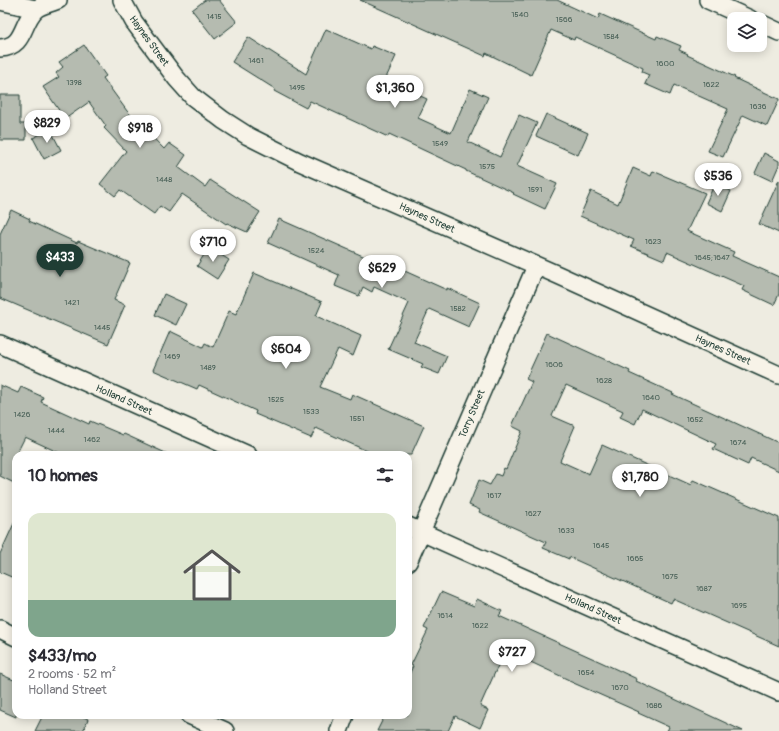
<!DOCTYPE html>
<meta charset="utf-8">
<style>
body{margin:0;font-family:Pangolin,sans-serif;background:#f7f7f7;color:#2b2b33;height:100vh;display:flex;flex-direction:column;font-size:15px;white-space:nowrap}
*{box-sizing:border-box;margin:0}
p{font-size:13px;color:#7c7c81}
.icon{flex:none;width:22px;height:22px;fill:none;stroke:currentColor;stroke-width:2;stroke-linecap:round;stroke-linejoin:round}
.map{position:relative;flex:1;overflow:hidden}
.side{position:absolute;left:12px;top:451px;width:400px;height:268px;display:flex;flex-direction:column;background:#fff;border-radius:12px;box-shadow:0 2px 10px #0003}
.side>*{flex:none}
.controls{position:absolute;left:727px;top:12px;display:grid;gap:8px}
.controls a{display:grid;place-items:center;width:40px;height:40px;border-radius:8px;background:#fff;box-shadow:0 2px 10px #0003;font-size:20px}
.price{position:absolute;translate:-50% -34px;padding:0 9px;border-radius:14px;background:#fff;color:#222;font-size:13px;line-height:26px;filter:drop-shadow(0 1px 2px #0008)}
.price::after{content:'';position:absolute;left:50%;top:24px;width:12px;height:9px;margin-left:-6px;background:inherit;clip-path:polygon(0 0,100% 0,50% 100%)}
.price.selected{background:#1f3d34;color:#fff}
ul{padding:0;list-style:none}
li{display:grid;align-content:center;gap:8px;height:212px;padding:0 16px}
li+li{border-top:1px solid #e1e1e2}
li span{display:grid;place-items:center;height:124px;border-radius:12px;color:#555}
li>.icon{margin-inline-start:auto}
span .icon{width:72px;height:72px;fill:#fffc;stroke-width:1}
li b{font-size:17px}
h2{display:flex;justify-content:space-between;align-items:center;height:48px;padding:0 16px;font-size:17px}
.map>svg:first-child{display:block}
</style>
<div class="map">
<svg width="779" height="731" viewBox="0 0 779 731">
<rect width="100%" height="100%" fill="#eeece1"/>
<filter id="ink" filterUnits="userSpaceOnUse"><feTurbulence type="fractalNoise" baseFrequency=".025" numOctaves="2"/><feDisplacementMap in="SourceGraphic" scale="8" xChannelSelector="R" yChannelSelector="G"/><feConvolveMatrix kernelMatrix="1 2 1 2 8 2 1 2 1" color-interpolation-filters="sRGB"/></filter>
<g filter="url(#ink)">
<g fill="#b5bbb0" stroke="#1f3d34">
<path d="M 205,0 L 219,0 L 237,22 L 215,39 L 192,10 Z"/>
<path d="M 360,0 L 557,0 L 598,19 L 600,14 L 656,39 L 657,36 L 681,46 L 679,50 L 688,54 L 687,55 L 735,77 L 734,78 L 779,99 L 779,100 L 767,126 L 743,115 L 723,157 L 708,151 L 728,109 L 674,85 L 670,95 L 645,84 L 649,75 L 642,72 L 643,68 L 575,37 L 574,40 L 551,30 L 531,75 L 486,53 L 485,56 Z"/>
<path d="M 326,29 L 371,49 L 372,46 L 396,56 L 385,80 L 427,99 L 418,118 L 451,133 L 470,89 L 488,97 L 468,142 L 500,157 L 519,115 L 537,123 L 517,166 L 557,184 L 545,209 L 513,194 L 514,193 L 466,171 L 466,170 L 389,134 L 388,137 L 310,101 L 306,108 L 274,91 L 275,89 L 232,62 L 248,37 L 306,74 Z"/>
<path d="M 84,45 L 106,76 L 103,78 L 127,111 L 164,149 L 169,143 L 186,155 L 178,167 L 205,187 L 210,180 L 260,212 L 247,232 L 227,223 L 226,224 L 182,194 L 169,212 L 160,206 L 154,214 L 120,190 L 115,196 L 100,184 L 126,151 L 104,128 L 106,126 L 89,102 L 65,119 L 43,87 L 59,77 L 56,73 L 63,67 L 59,62 Z"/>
<path d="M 0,95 L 20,95 L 20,124 L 26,124 L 26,140 L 0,140 Z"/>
<path d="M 546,114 L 588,133 L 578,155 L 536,136 Z"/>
<path d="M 50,129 L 61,150 L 44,159 L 33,138 Z"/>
<path d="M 764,153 L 779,161 L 779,165 L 772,181 L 755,173 Z"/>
<path d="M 633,168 L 651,176 L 653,171 L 705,193 L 687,231 L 734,252 L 732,256 L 779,277 L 779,294 L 774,305 L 742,290 L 744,286 L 667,252 L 664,260 L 631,246 L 634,240 L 580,216 L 591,191 L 618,204 Z"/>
<path d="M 779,180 L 779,233 L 759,224 Z"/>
<path d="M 715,183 L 731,191 L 722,211 L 706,203 Z"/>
<path d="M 11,210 L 30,219 L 29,221 L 77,243 L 78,241 L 130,263 L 114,300 L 125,305 L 108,344 L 0,298 L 0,234 Z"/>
<path d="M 279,219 L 397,271 L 398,268 L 447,290 L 447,288 L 480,303 L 469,327 L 429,309 L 414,342 L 447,356 L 439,374 L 421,367 L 423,364 L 388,349 L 409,303 L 374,287 L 372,292 L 363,287 L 359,296 L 335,286 L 339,275 L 268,243 Z"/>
<path d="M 209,247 L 229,260 L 217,279 L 197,266 Z"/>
<path d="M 254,273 L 322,302 L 316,316 L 361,336 L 353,356 L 338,349 L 320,387 L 350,399 L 352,394 L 424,426 L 411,455 L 376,455 L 316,428 L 311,438 L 255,414 L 256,411 L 199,385 L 197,389 L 153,370 L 170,331 L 203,347 L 205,343 L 213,347 L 229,311 L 236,314 Z"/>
<path d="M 164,294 L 186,304 L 176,325 L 155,315 Z"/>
<path d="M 547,333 L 630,371 L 629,373 L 673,393 L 672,394 L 779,443 L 779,471 L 751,458 L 748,465 L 713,449 L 716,444 L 642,409 L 635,424 L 620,417 L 623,411 L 566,385 L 552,416 L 575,426 L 560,461 L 589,474 L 602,445 L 691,485 L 693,480 L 779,518 L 779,646 L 673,599 L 671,603 L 569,557 L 569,559 L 543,548 L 546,542 L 479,512 L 480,510 L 469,505 L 479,480 L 490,485 L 496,474 L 501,476 L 504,468 L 506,469 L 522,431 L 512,426 L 532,382 L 526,379 Z"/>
<path d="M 0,385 L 18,393 L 21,387 L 43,397 L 41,402 L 89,424 L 90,421 L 123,435 L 124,434 L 170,455 L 64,455 L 25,437 L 16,455 L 16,484 L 0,476 Z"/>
<path d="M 16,519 L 16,579 L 0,572 L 0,554 Z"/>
<path d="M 441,592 L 474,606 L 477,599 L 502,611 L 499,616 L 603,663 L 637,679 L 636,681 L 743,731 L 667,731 L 669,727 L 638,713 L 639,712 L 569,681 L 569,680 L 505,650 L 480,706 L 488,710 L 480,728 L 455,716 L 448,731 L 377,731 L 385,715 L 408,715 L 408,677 L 413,666 L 411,665 L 428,630 L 424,628 Z"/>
<path d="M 0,674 L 16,681 L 16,717 L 0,710 Z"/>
<path d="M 43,715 L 79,715 L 88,719 L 83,731 L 35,731 Z"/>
</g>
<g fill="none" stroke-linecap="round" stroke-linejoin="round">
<g stroke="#1f3d34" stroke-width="20">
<g id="minor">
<path d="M 122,0 L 134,22 L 176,78 L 193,97 L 223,120 L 248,136 L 300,162 L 558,275 L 779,375"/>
<path d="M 708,0 L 750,19"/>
<path d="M 0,1 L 35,9"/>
<path d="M 760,23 L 779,32"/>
<path d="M 0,48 C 25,47 21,24 35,10 C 40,5 52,3 58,0"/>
<path d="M 0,344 L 248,455"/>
<path d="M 408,526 L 779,692"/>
<path d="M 408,562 L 536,266"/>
<path d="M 0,629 L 16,637"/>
<path d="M 189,715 L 225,731"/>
<path d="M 339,731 L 345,715"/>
</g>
</g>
<use href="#minor" stroke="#f7f3e8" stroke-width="17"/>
</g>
</g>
<g text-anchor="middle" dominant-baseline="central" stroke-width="4" stroke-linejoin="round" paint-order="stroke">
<g font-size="8" fill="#445c53">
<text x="520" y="14">1540</text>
<text x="214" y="16">1415</text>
<text x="564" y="19">1566</text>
<text x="611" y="36">1584</text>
<text x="256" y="60">1461</text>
<text x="665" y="63">1600</text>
<text x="74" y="82">1398</text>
<text x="711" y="84">1622</text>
<text x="297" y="87">1495</text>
<text x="758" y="106">1636</text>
<text x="440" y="143">1549</text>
<text x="487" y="166">1575</text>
<text x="164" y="179">1448</text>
<text x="535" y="189">1591</text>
<text x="653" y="241">1623</text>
<text x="316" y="250">1524</text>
<text x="712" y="257">1645;1647</text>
<text x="72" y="302">1421</text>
<text x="458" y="308">1582</text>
<text x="102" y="327">1445</text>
<text x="172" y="356">1469</text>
<text x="554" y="364">1606</text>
<text x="208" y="367">1489</text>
<text x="604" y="380">1628</text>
<text x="651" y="397">1640</text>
<text x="276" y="399">1525</text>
<text x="311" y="411">1533</text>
<text x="22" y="414">1426</text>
<text x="357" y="418">1551</text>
<text x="695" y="419">1652</text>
<text x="56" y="430">1444</text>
<text x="92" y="439">1462</text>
<text x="738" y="442">1674</text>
<text x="494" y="495">1617</text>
<text x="533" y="513">1627</text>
<text x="566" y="530">1633</text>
<text x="601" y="545">1645</text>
<text x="635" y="558">1665</text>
<text x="670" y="576">1675</text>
<text x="704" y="588">1687</text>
<text x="739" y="605">1695</text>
<text x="445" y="615">1614</text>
<text x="480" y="625">1622</text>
<text x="586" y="672">1654</text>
<text x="620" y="687">1670</text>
<text x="654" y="705">1686</text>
</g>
<g font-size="10" fill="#1f3d34" stroke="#f7f3e8">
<text transform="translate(149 41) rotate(54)">Haynes Street</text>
<text transform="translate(427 218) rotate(24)">Haynes Street</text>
<text transform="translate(723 350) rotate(24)">Haynes Street</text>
<text transform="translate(124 400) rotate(24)">Holland Street</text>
<text transform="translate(472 414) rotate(-67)">Torry Street</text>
<text transform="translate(593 609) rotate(24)">Holland Street</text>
</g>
</g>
</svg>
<div class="controls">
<a><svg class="icon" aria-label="layers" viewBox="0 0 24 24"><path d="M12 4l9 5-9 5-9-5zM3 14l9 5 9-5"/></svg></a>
</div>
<b class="price" style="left:395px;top:109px">$1,360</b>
<b class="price" style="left:47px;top:144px">$829</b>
<b class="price" style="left:140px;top:149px">$918</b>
<b class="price" style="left:718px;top:197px">$536</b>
<b class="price" style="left:213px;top:263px">$710</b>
<b class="price selected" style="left:60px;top:278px">$433</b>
<b class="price" style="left:382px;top:289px">$629</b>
<b class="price" style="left:286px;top:370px">$604</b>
<b class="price" style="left:640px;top:498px">$1,780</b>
<b class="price" style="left:512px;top:673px">$727</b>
<section class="side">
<h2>10 homes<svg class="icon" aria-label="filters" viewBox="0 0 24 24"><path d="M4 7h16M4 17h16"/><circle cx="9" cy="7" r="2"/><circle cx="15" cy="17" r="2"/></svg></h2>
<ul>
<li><span style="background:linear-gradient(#dfe7d0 70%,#7fa58c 0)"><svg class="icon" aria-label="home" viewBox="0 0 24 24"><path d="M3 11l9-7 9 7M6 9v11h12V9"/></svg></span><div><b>$433/mo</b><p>2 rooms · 52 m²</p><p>Holland Street</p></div></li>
</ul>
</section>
</div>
